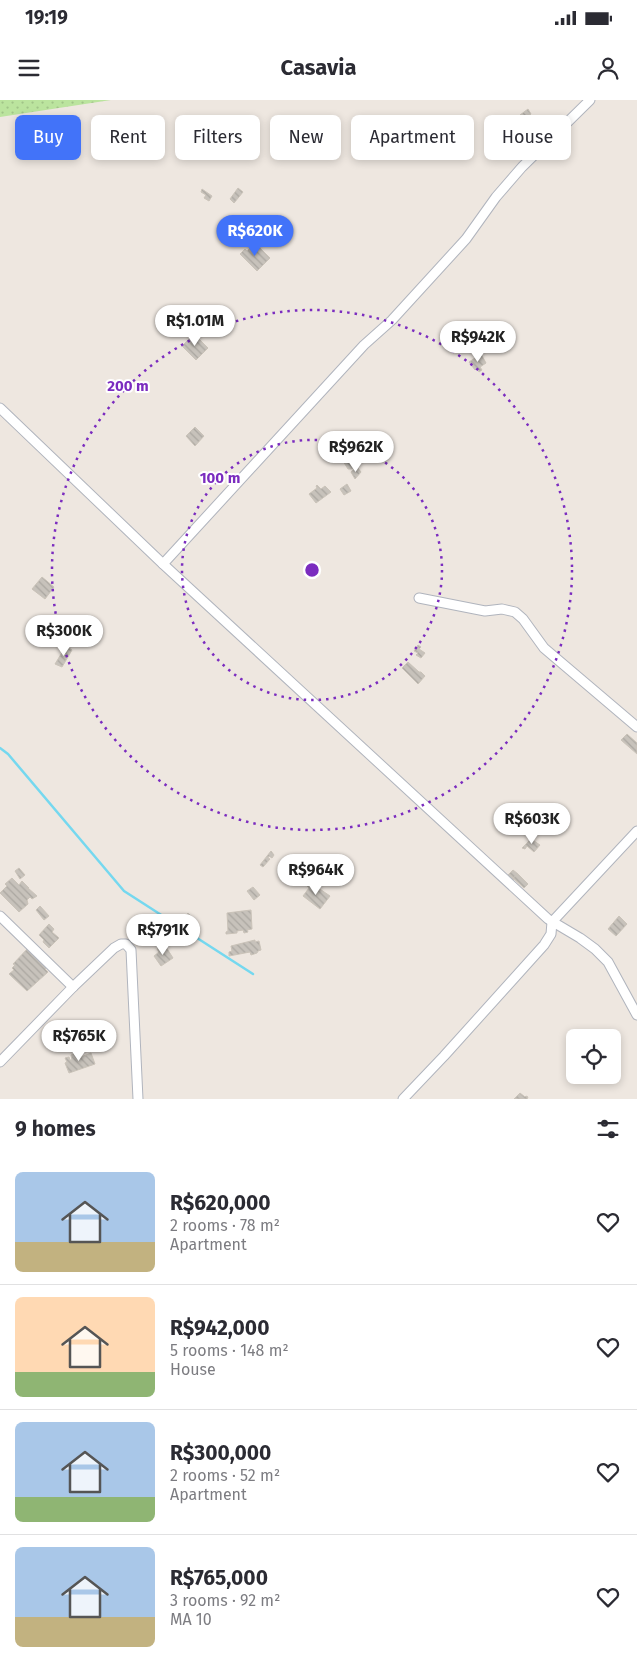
<!DOCTYPE html>
<meta charset="utf-8">
<style>
body{margin:0;font-family:"Fira Sans",sans-serif;background:#f2f2f3;color:#2b2b33;height:100vh;display:flex;flex-direction:column;font-size:19px;white-space:nowrap}
*{box-sizing:border-box;margin:0}
p{font-size:16px;color:#7c7c81}
.icon{flex:none;width:28px;height:28px;fill:none;stroke:currentColor;stroke-width:2;stroke-linecap:round;stroke-linejoin:round}
.map{position:relative;height:999px;overflow:hidden}
.sheet{display:flex;flex-direction:column;background:#fff;flex:1}
.sheet>*{flex:none}
.top-card{position:absolute;left:15px;top:15px;width:608px;height:45px;display:flex;gap:10px}
.tools{position:absolute;left:566px;top:929px;display:grid;gap:10px}
.tools a{display:grid;place-items:center;width:55px;height:55px;border-radius:8px;background:#fff;box-shadow:0 2px 8px #0003;font-size:25px}
.price{position:absolute;translate:-50% -42px;padding:0 11px;border-radius:18px;background:#fff;color:#222;font-size:16px;line-height:32px;filter:drop-shadow(0 1px 2px #0008)}
.price::after{content:'';position:absolute;left:50%;top:30px;width:15px;height:11px;margin-left:-8px;background:inherit;clip-path:polygon(0 0,100% 0,50% 100%)}
.price.on{background:#4273f9;color:#fff}
ul{padding:0;list-style:none}
li{display:flex;align-items:center;gap:15px;height:125px;padding:0 15px}
li+li{border-top:1px solid #e1e1e2}
li span{display:grid;place-items:center;flex:none;width:140px;height:100px;border-radius:8px;color:#555}
li>.icon{margin-inline-start:auto}
span .icon{width:60px;height:60px;fill:#fffc;stroke-width:1}
li b{font-size:21px}
h2{display:flex;justify-content:space-between;align-items:center;height:60px;padding:0 15px;font-size:21px}
.chip{padding:0 18px;border-radius:8px;background:#fff;box-shadow:0 2px 8px #0003;font-size:18px;line-height:45px}
.chip.on{background:#4273f9;color:#fff}
.status{display:flex;justify-content:space-between;align-items:center;height:35px;padding:0 25px;background:#fff;direction:ltr}
.status svg{height:14px;fill:currentColor}
header{display:flex;justify-content:space-between;align-items:center;height:65px;padding:0 15px;background:#fff;font-size:22px;font-weight:700}
.map>svg:first-child{display:block}
</style>
<div class="status"><b>19:19</b><svg viewBox="0 0 49 12"><path d="M0 12V9h3v3zM5 12V6h3v6zM10 12V3h3v9zM15 12V0h3v12zM26 1h20v11H26zM47 4h2v5h-2z"/></svg></div>
<header><svg class="icon" aria-label="menu" viewBox="0 0 24 24"><path d="M4 6h16M4 12h16M4 18h16"/></svg>Casavia<svg class="icon" aria-label="person" viewBox="0 0 24 24"><circle cx="12" cy="8" r="4"/><path d="M4 21q1-7 8-7t8 7"/></svg></header>
<div class="map">
<svg width="637" height="999" viewBox="0 0 637 999">
<defs>
<pattern id="grass-dots" width="8" height="8" patternUnits="userSpaceOnUse" patternTransform="scale(1.25)"><rect width="8" height="8" fill="#bbe49e"/><path d="M2 2h.1M6 6h.1" fill="none" stroke="#a1c488" stroke-width="1.8" stroke-linecap="round"/></pattern>
<pattern id="building-back-hatch" width="6" height="6" patternUnits="userSpaceOnUse" patternTransform="scale(1.25)"><rect width="6" height="6" fill="#c7c2bb"/><path d="M-1 5l2 2M0 0l6 6M5-1l2 2" fill="none" stroke="#aba7a1"/></pattern>
</defs>
<rect width="100%" height="100%" fill="#eee7e0"/>
<path fill="url(#grass-dots)" d="M 0,0 L 111,0 L 0,17 Z"/>
<g fill="none" stroke-linecap="round" stroke-linejoin="round">
<path stroke="#75d8ef" stroke-width="2.5" d="M 0,648 L 8,654 L 124,791 L 253,874"/>
</g>
<g fill="url(#building-back-hatch)" stroke="#cac3b9">
<path d="M 528,9 L 531,14 L 524,19 L 520,15 Z"/>
<path d="M 238,88 L 243,92 L 234,103 L 230,99 Z"/>
<path d="M 202,89 L 212,96 L 209,101 L 204,98 L 206,95 L 201,92 Z"/>
<path d="M 255,143 L 270,158 L 257,171 L 240,154 L 245,149 L 247,151 Z"/>
<path d="M 208,214 L 216,221 L 211,227 L 203,219 Z"/>
<path d="M 194,234 L 208,248 L 196,260 L 182,246 Z"/>
<path d="M 481,254 L 486,263 L 480,267 L 482,270 L 479,272 L 477,268 L 475,270 L 469,262 Z"/>
<path d="M 195,327 L 204,336 L 195,346 L 186,336 Z"/>
<path d="M 347,359 L 353,368 L 351,369 L 348,369 L 343,361 Z"/>
<path d="M 357,367 L 361,372 L 355,379 L 351,372 Z"/>
<path d="M 347,384 L 351,391 L 344,395 L 340,389 Z"/>
<path d="M 317,385 L 321,389 L 325,386 L 331,392 L 316,403 L 309,394 L 317,388 L 316,386 Z"/>
<path d="M 42,477 L 54,487 L 45,499 L 32,489 Z"/>
<path d="M 418,545 L 421,547 L 419,549 L 425,553 L 421,558 L 416,555 L 418,553 L 414,551 Z"/>
<path d="M 66,546 L 72,550 L 62,567 L 55,564 Z"/>
<path d="M 408,562 L 419,572 L 421,572 L 425,576 L 418,584 L 402,568 Z"/>
<path d="M 627,634 L 637,643 L 637,654 L 621,640 Z"/>
<path d="M 531,739 L 540,745 L 534,752 L 527,746 L 525,749 L 522,748 Z"/>
<path d="M 271,751 L 274,755 L 272,758 L 269,756 L 268,758 L 270,759 L 263,767 L 260,765 Z"/>
<path d="M 19,768 L 25,775 L 20,779 L 15,771 Z"/>
<path d="M 513,770 L 518,774 L 513,780 L 508,775 Z"/>
<path d="M 518,774 L 528,784 L 524,788 L 513,778 Z"/>
<path d="M 12,778 L 19,785 L 22,781 L 29,788 L 27,790 L 28,788 L 37,796 L 32,799 L 30,797 L 27,800 L 28,804 L 19,812 L 0,793 L 7,786 L 5,784 Z"/>
<path d="M 308,781 L 330,796 L 320,809 L 303,796 L 309,788 L 306,785 Z"/>
<path d="M 253,787 L 260,795 L 254,800 L 247,791 Z"/>
<path d="M 40,806 L 49,816 L 44,820 L 36,810 Z"/>
<path d="M 251,810 L 252,829 L 247,830 L 248,832 L 244,833 L 243,830 L 237,831 L 237,833 L 226,834 L 226,832 L 228,831 L 227,813 Z"/>
<path d="M 188,813 L 196,822 L 189,829 L 180,821 Z"/>
<path d="M 619,816 L 627,824 L 616,836 L 608,829 Z"/>
<path d="M 49,824 L 54,829 L 52,832 L 59,838 L 49,848 L 43,842 L 44,840 L 39,835 Z"/>
<path d="M 255,840 L 255,842 L 259,841 L 261,850 L 258,851 L 257,853 L 251,855 L 250,852 L 229,856 L 229,852 L 232,851 L 231,846 Z"/>
<path d="M 30,846 L 48,866 L 45,869 L 48,872 L 27,891 L 9,874 L 14,870 L 12,868 L 15,865 L 13,864 Z"/>
<path d="M 166,847 L 173,858 L 161,866 L 154,856 L 159,852 L 157,849 L 160,848 L 161,851 Z"/>
<path d="M 80,953 L 81,957 L 91,953 L 95,964 L 69,973 L 65,963 L 67,962 L 65,958 L 69,957 L 70,960 L 72,960 L 71,955 Z"/>
<path d="M 520,993 L 525,997 L 526,996 L 528,997 L 527,999 L 514,999 Z"/>
</g>
<g fill="none" stroke-linecap="round" stroke-linejoin="round">
<g stroke="#b0b4bd" stroke-width="11">
<g id="minor">
<path d="M 0,308 L 163,464 L 548,819 L 580,838 L 595,849 L 608,862 L 637,915"/>
<path d="M 163,464 L 364,245 L 392,220 L 466,139 L 496,97 L 522,67 L 590,0"/>
<path d="M 419,498 L 485,511 L 502,509 L 515,512 L 523,519 L 544,548 L 637,627"/>
<path d="M 0,816 L 73,887"/>
<path d="M 0,962 L 73,887 L 114,848 L 121,844 L 126,844 L 131,850 L 138,999"/>
<path d="M 403,999 L 444,956 L 544,845 L 551,834 L 552,822 L 637,731"/>
</g>
</g>
<use href="#minor" stroke="#fff" stroke-width="9"/>
</g>
<g fill="none" stroke="#7b2cbf" stroke-width="2.5" stroke-dasharray="2.5 5">
<circle cx="312" cy="470" r="130"/>
<circle cx="312" cy="470" r="260"/>
</g>
<circle cx="312" cy="470" r="8" fill="#7b2cbf" stroke="#fff" stroke-width="2.5"/>
<g font-size="15" text-anchor="middle" font-weight="bold" fill="#7b2cbf" stroke="#fff" stroke-width="4" stroke-linejoin="round" paint-order="stroke">
<text x="128" y="291">200 m</text>
<text x="220" y="383">100 m</text>
</g>
</svg>
<div class="tools">
<a><svg class="icon" aria-label="locate" viewBox="0 0 24 24"><circle cx="12" cy="12" r="6"/><path d="M12 2v4M12 18v4M2 12h4M18 12h4"/></svg></a>
</div>
<b class="price on" style="left:255px;top:157px">R$620K</b>
<b class="price" style="left:195px;top:247px">R$1.01M</b>
<b class="price" style="left:478px;top:263px">R$942K</b>
<b class="price" style="left:356px;top:373px">R$962K</b>
<b class="price" style="left:64px;top:557px">R$300K</b>
<b class="price" style="left:532px;top:745px">R$603K</b>
<b class="price" style="left:316px;top:796px">R$964K</b>
<b class="price" style="left:163px;top:856px">R$791K</b>
<b class="price" style="left:79px;top:962px">R$765K</b>
<div class="top-card">
<a class="chip on">Buy</a>
<a class="chip">Rent</a>
<a class="chip">Filters</a>
<a class="chip">New</a>
<a class="chip">Apartment</a>
<a class="chip">House</a>
</div>
</div>
<section class="sheet">
<h2>9 homes<svg class="icon" aria-label="filters" viewBox="0 0 24 24"><path d="M4 7h16M4 17h16"/><circle cx="9" cy="7" r="2"/><circle cx="15" cy="17" r="2"/></svg></h2>
<ul>
<li><span style="background:linear-gradient(#a9c7e8 70%,#c2b280 0)"><svg class="icon" aria-label="home" viewBox="0 0 24 24"><path d="M3 11l9-7 9 7M6 9v11h12V9"/></svg></span><div><b>R$620,000</b><p>2 rooms · 78 m²</p><p>Apartment</p></div><svg class="icon" aria-label="heart" viewBox="0 0 24 24"><path d="M12 20l-8-8c-3-5 5-10 8-4 3-6 11-1 8 4z"/></svg></li>
<li><span style="background:linear-gradient(#ffd9b3 75%,#8fb573 0)"><svg class="icon" aria-label="home" viewBox="0 0 24 24"><path d="M3 11l9-7 9 7M6 9v11h12V9"/></svg></span><div><b>R$942,000</b><p>5 rooms · 148 m²</p><p>House</p></div><svg class="icon" aria-label="heart" viewBox="0 0 24 24"><path d="M12 20l-8-8c-3-5 5-10 8-4 3-6 11-1 8 4z"/></svg></li>
<li><span style="background:linear-gradient(#a9c7e8 75%,#8fb573 0)"><svg class="icon" aria-label="home" viewBox="0 0 24 24"><path d="M3 11l9-7 9 7M6 9v11h12V9"/></svg></span><div><b>R$300,000</b><p>2 rooms · 52 m²</p><p>Apartment</p></div><svg class="icon" aria-label="heart" viewBox="0 0 24 24"><path d="M12 20l-8-8c-3-5 5-10 8-4 3-6 11-1 8 4z"/></svg></li>
<li><span style="background:linear-gradient(#a9c7e8 70%,#c2b280 0)"><svg class="icon" aria-label="home" viewBox="0 0 24 24"><path d="M3 11l9-7 9 7M6 9v11h12V9"/></svg></span><div><b>R$765,000</b><p>3 rooms · 92 m²</p><p>MA 10</p></div><svg class="icon" aria-label="heart" viewBox="0 0 24 24"><path d="M12 20l-8-8c-3-5 5-10 8-4 3-6 11-1 8 4z"/></svg></li>
</ul>
</section>
